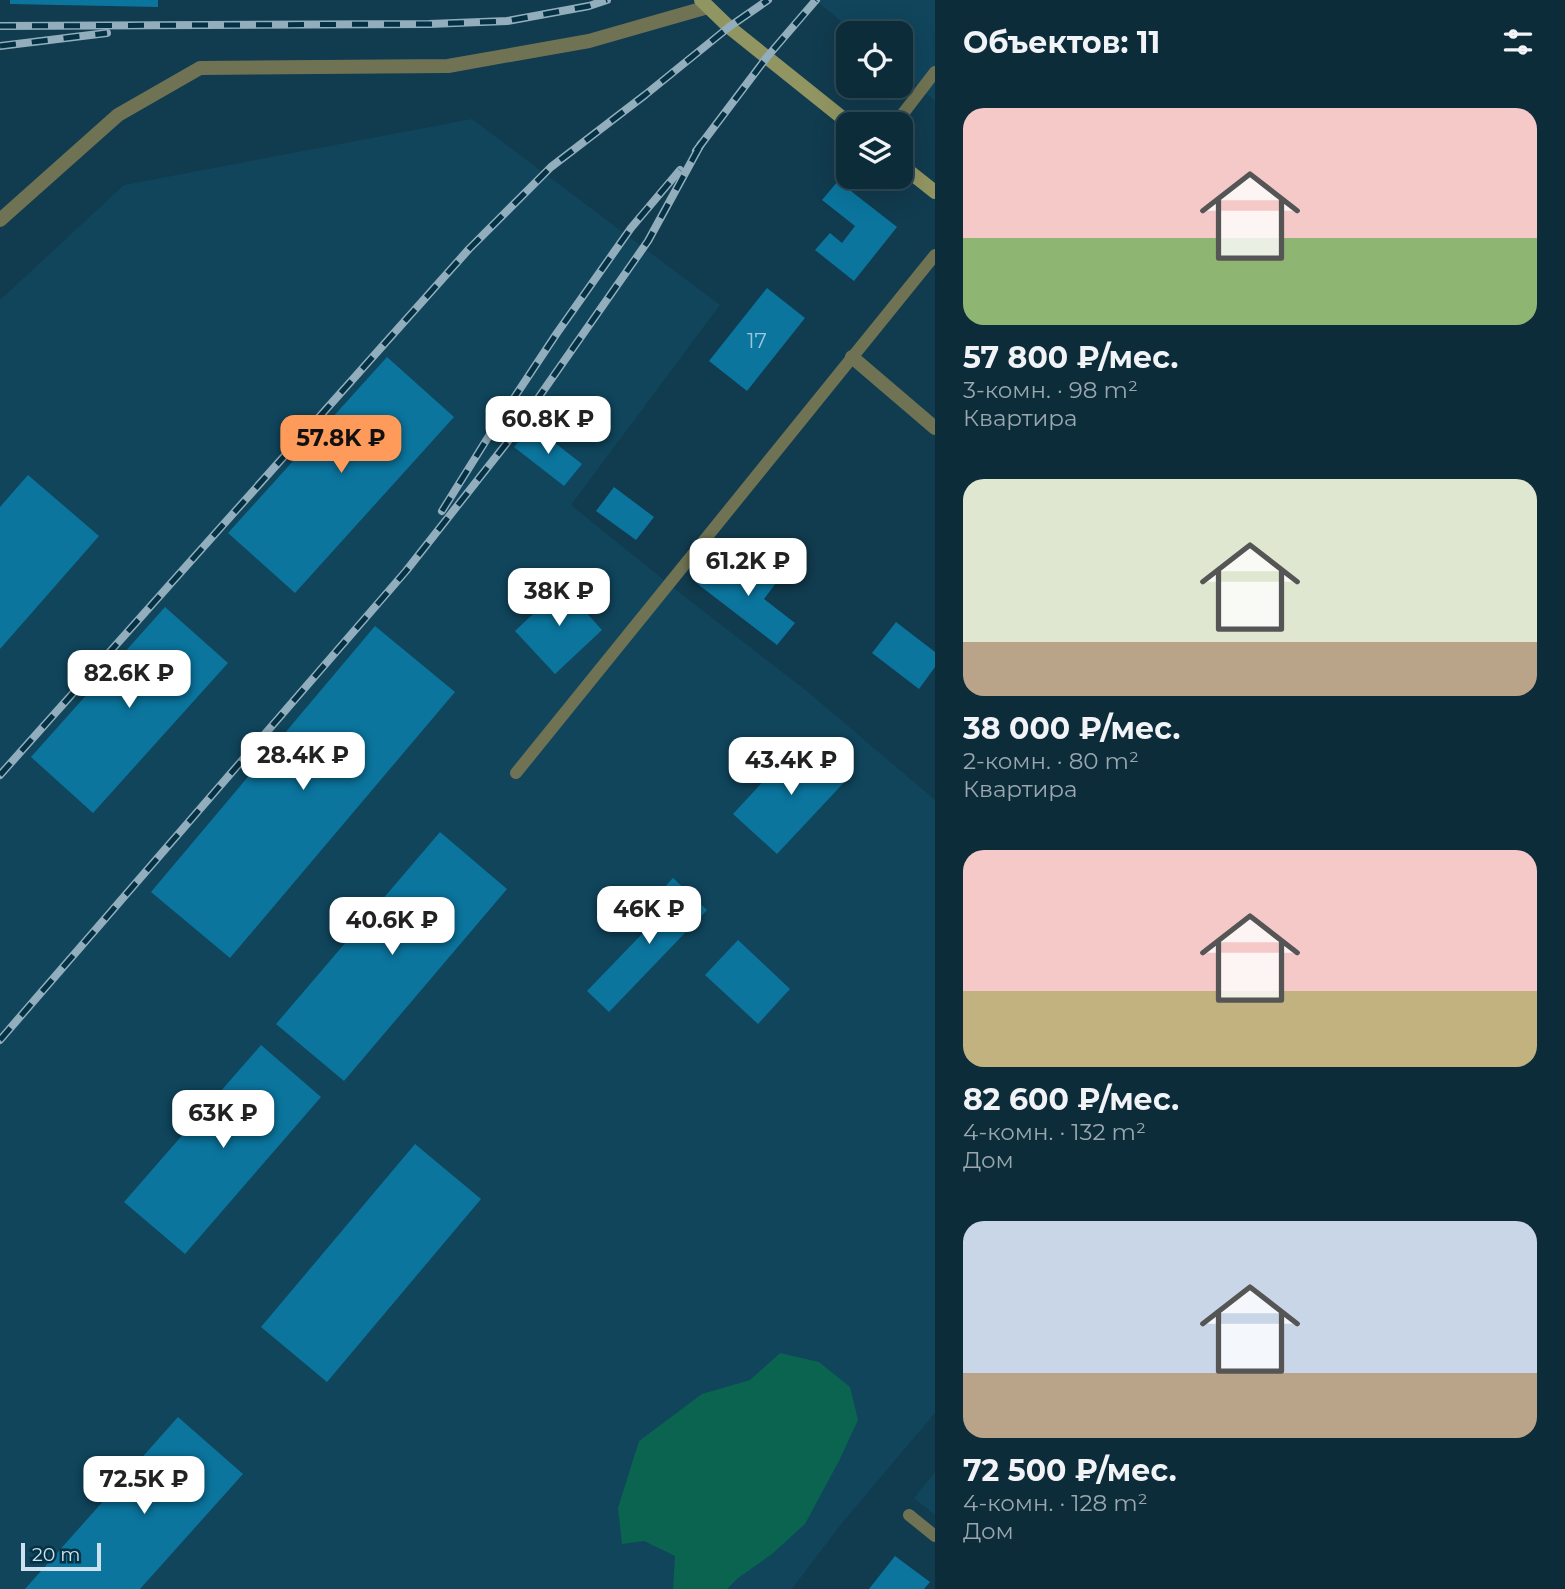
<!DOCTYPE html>
<html lang="ru">
<meta charset="utf-8">
<style>
body{margin:0;font-family:Montserrat,sans-serif;background:#1b3845;color:#f1f3f6;height:100vh;display:flex;flex-direction:column;font-size:26px;white-space:nowrap}
*{box-sizing:border-box;margin:0}
p{font-size:23px;color:#9aa7af}
.icon{flex:none;width:38px;height:38px;fill:none;stroke:currentColor;stroke-width:2;stroke-linecap:round;stroke-linejoin:round}
.map{position:relative;flex:1;overflow:hidden}
.sheet{display:flex;flex-direction:column;background:#0d2c3a;width:630px}
.sheet>*{flex:none}
.tools{position:absolute;left:836px;top:21px;display:grid;gap:14px}
.tools a{display:grid;place-items:center;width:77px;height:77px;border-radius:14px;background:#0d2c3a;box-shadow:0 7px 28px #0002,0 0 0 2px #2d4854;font-size:35px}
.scale{position:absolute;left:21px;bottom:18px;width:80px;box-sizing:border-box;padding-left:7px;border:4px solid #cde2ee;border-top:0;font-size:19px;line-height:24px;white-space:nowrap;color:#cde2ee;-webkit-text-stroke:5px #043144;paint-order:stroke}
.price{position:absolute;translate:-50% -60px;padding:0 16px;border-radius:14px;background:#fff;color:#222;font-size:23px;line-height:46px;filter:drop-shadow(0 2px 4px #0008)}
.price::after{content:'';position:absolute;left:50%;top:42px;width:21px;height:16px;margin-left:-10px;background:inherit;clip-path:polygon(0 0,100% 0,50% 100%)}
.price.current{background:#ff9b5a;color:#111}
ul{padding:0;list-style:none}
li{display:grid;align-content:center;gap:14px;height:371px;padding:0 28px}
li span{display:grid;place-items:center;height:217px;border-radius:21px;color:#555}
li>.icon{margin-inline-start:auto}
span .icon{width:126px;height:126px;fill:#fffc;stroke-width:1}
li b{font-size:30px}
h2{display:flex;justify-content:space-between;align-items:center;height:84px;padding:0 28px;font-size:30px}
main{display:flex;flex:1;min-height:0}
.map>svg:first-child{display:block}
</style>
<main>
<div class="map">
<svg width="935" height="1589" viewBox="0 0 935 1589">
<rect width="100%" height="100%" fill="#113b4e"/>
<g fill="#10455c">
<path d="M 816,0 L 935,0 L 935,101 L 901,72 L 901,33 L 855,33 Z"/>
<path d="M 472,119 L 720,305 L 571,505 L 680,593 L 808,692 L 935,800 L 935,1413 L 842,1523 L 792,1589 L 0,1589 L 0,300 L 124,185 Z"/>
<path d="M 935,1472 L 935,1515 L 914,1498 Z"/>
</g>
<path fill="#0a6450" d="M 780,1353 L 819,1362 L 850,1387 L 858,1420 L 840,1459 L 805,1524 L 772,1554 L 738,1578 L 727,1589 L 673,1589 L 675,1556 L 644,1541 L 622,1544 L 618,1508 L 639,1441 L 702,1394 L 750,1380 Z"/>
<g fill="#0b759e">
<path d="M 10,0 L 158,0 L 158,7 L 10,4 Z"/>
<path d="M 838,181 L 897,227 L 854,281 L 815,250 L 830,233 L 842,243 L 855,226 L 822,200 Z"/>
<path d="M 767,288 L 805,318 L 747,391 L 709,361 Z"/>
<path d="M 387,357 L 454,417 L 295,593 L 228,533 Z"/>
<path d="M 532,425 L 582,464 L 564,486 L 514,447 Z"/>
<path d="M 28,475 L 99,536 L 0,649 L 0,507 Z"/>
<path d="M 614,487 L 654,517 L 636,540 L 596,511 Z"/>
<path d="M 714,559 L 743,581 L 758,562 L 779,579 L 764,599 L 795,623 L 777,645 L 695,582 Z"/>
<path d="M 571,578 L 582,589 L 573,598 L 602,630 L 555,674 L 515,631 Z"/>
<path d="M 165,607 L 228,663 L 93,813 L 31,757 Z"/>
<path d="M 896,622 L 935,652 L 935,667 L 919,689 L 872,653 Z"/>
<path d="M 375,626 L 455,692 L 230,958 L 151,892 Z"/>
<path d="M 817,743 L 851,775 L 777,854 L 733,814 L 785,758 L 795,767 Z"/>
<path d="M 440,832 L 507,889 L 344,1081 L 276,1024 Z"/>
<path d="M 673,878 L 707,910 L 609,1012 L 587,991 L 668,907 L 656,896 Z"/>
<path d="M 738,940 L 790,989 L 758,1024 L 705,975 Z"/>
<path d="M 261,1045 L 321,1097 L 185,1254 L 124,1202 Z"/>
<path d="M 415,1144 L 481,1199 L 327,1382 L 261,1327 Z"/>
<path d="M 178,1417 L 243,1474 L 140,1589 L 25,1589 Z"/>
<path d="M 895,1556 L 930,1582 L 924,1589 L 869,1589 Z"/>
</g>
<g fill="none" stroke-linecap="round" stroke-linejoin="round">
<g stroke="#707353" stroke-width="12">
<path d="M 895,124 L 935,72"/>
<path d="M 516,773 L 935,255"/>
<path d="M 909,1515 L 935,1536"/>
</g>
<g stroke="#707353" stroke-width="14">
<path d="M 0,220 L 118,115 L 200,68 L 448,66 L 589,41 L 708,7"/>
<path d="M 852,357 L 935,428"/>
</g>
<g stroke="#919561" stroke-width="14">
<path d="M 701,0 L 729,27 L 850,124"/>
<path d="M 901,165 L 935,192"/>
</g>
<g stroke="#92aebc" stroke-width="8">
<g id="rail">
<path d="M 0,26 L 429,24 L 507,21 L 589,6 L 607,0"/>
<path d="M 0,46 L 107,33"/>
<path d="M 696,151 L 767,57 L 816,0"/>
<path d="M 442,511 L 492,431 L 557,333 L 631,228 L 680,170"/>
<path d="M 0,775 L 469,249 L 551,167 L 645,95 L 729,27 L 768,0"/>
<path d="M 0,1040 L 406,571 L 506,444 L 648,241 L 701,144"/>
</g>
</g>
<use href="#rail" stroke="#043144" stroke-width="5" stroke-dasharray="16" stroke-linecap="butt"/>
</g>
<g text-anchor="middle" dominant-baseline="central" stroke-width="5" stroke-linejoin="round" paint-order="stroke">
<g font-size="21" fill="#9cc7da">
<text x="757" y="340">17</text>
</g>
</g>
</svg>
<div class="tools">
<a><svg class="icon" aria-label="locate" viewBox="0 0 24 24"><circle cx="12" cy="12" r="6"/><path d="M12 2v4M12 18v4M2 12h4M18 12h4"/></svg></a>
<a><svg class="icon" aria-label="layers" viewBox="0 0 24 24"><path d="M12 4l9 5-9 5-9-5zM3 14l9 5 9-5"/></svg></a>
</div>
<div class="scale">20 m</div>
<b class="price" style="left:548px;top:456px">60.8K ₽</b>
<b class="price current" style="left:341px;top:475px">57.8K ₽</b>
<b class="price" style="left:748px;top:598px">61.2K ₽</b>
<b class="price" style="left:559px;top:628px">38K ₽</b>
<b class="price" style="left:129px;top:710px">82.6K ₽</b>
<b class="price" style="left:303px;top:792px">28.4K ₽</b>
<b class="price" style="left:791px;top:797px">43.4K ₽</b>
<b class="price" style="left:649px;top:946px">46K ₽</b>
<b class="price" style="left:392px;top:957px">40.6K ₽</b>
<b class="price" style="left:223px;top:1150px">63K ₽</b>
<b class="price" style="left:144px;top:1516px">72.5K ₽</b>
</div>
<section class="sheet">
<h2>Объектов: 11<svg class="icon" aria-label="filters" viewBox="0 0 24 24"><path d="M4 7h16M4 17h16"/><circle cx="9" cy="7" r="2"/><circle cx="15" cy="17" r="2"/></svg></h2>
<ul>
<li><span style="background:linear-gradient(#f6c9c9 60%,#8fb573 0)"><svg class="icon" aria-label="home" viewBox="0 0 24 24"><path d="M3 11l9-7 9 7M6 9v11h12V9"/></svg></span><div><b>57 800 ₽/мес.</b><p>3-комн. · 98 m²</p><p>Квартира</p></div></li>
<li><span style="background:linear-gradient(#dfe7d0 75%,#b9a48a 0)"><svg class="icon" aria-label="home" viewBox="0 0 24 24"><path d="M3 11l9-7 9 7M6 9v11h12V9"/></svg></span><div><b>38 000 ₽/мес.</b><p>2-комн. · 80 m²</p><p>Квартира</p></div></li>
<li><span style="background:linear-gradient(#f6c9c9 65%,#c2b280 0)"><svg class="icon" aria-label="home" viewBox="0 0 24 24"><path d="M3 11l9-7 9 7M6 9v11h12V9"/></svg></span><div><b>82 600 ₽/мес.</b><p>4-комн. · 132 m²</p><p>Дом</p></div></li>
<li><span style="background:linear-gradient(#c9d6e8 70%,#b9a48a 0)"><svg class="icon" aria-label="home" viewBox="0 0 24 24"><path d="M3 11l9-7 9 7M6 9v11h12V9"/></svg></span><div><b>72 500 ₽/мес.</b><p>4-комн. · 128 m²</p><p>Дом</p></div></li>
</ul>
</section>
</main>
